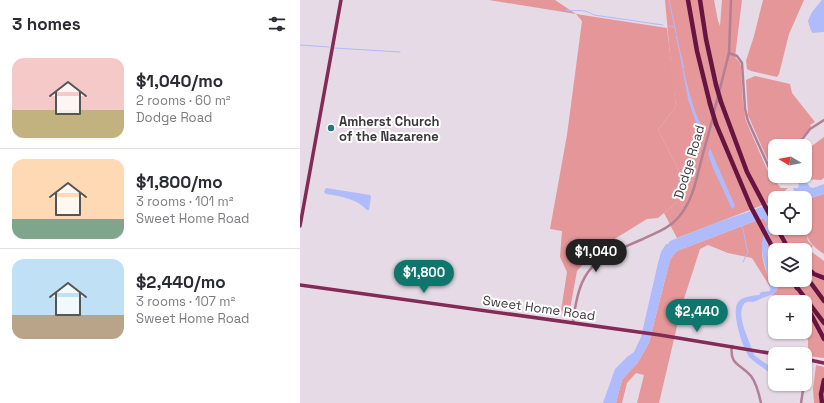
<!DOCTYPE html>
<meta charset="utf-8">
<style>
body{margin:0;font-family:"Space Grotesk",sans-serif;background:#f7f7f7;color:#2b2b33;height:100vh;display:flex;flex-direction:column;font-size:15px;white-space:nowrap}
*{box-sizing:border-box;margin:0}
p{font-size:13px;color:#7c7c81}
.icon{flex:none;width:22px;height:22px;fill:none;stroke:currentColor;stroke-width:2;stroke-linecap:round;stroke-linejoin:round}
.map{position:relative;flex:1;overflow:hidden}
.sheet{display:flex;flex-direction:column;background:#fff;width:300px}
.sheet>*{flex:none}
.needle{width:26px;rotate:280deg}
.buttons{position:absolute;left:468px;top:139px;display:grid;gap:8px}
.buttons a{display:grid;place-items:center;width:44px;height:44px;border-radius:8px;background:#fff;box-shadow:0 1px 3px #0004;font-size:20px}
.price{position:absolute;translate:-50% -34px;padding:0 9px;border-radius:14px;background:#0f766e;color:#fff;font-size:13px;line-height:26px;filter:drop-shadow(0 1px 2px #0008)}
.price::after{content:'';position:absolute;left:50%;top:24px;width:12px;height:9px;margin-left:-6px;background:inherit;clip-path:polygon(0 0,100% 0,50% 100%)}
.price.active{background:#222;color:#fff}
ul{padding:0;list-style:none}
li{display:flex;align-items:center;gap:12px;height:100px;padding:0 12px}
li+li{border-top:1px solid #e1e1e2}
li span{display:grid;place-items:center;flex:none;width:112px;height:80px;border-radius:12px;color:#555}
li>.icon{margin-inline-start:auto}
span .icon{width:48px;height:48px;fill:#fffc;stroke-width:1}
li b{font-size:17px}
h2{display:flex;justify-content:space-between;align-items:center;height:48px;padding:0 12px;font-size:17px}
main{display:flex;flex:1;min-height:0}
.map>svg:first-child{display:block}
</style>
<main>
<section class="sheet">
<h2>3 homes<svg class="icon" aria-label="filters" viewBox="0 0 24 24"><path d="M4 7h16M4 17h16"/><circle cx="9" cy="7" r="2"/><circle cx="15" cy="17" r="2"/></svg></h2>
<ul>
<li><span style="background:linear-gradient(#f6c9c9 65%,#c2b280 0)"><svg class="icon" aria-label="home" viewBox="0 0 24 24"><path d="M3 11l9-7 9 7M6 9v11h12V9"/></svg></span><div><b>$1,040/mo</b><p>2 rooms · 60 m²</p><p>Dodge Road</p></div></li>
<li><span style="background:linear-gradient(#ffd9b3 75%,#7fa58c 0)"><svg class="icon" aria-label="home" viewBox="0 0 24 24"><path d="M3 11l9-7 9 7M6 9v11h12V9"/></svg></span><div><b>$1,800/mo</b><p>3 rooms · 101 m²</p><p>Sweet Home Road</p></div></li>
<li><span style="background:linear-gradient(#bfe0f5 70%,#b9a48a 0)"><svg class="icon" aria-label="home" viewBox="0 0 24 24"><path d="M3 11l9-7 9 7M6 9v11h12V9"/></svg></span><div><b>$2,440/mo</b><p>3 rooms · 107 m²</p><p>Sweet Home Road</p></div></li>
</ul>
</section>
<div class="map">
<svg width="524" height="403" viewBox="0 0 524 403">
<rect width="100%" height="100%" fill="#e5dae5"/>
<g fill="#e59799">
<path d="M 365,0 L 414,0 L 418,21 L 420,26 L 422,0 L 442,0 L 435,57 L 440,63 L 441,67 L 443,104 L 446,121 L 469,174 L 481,188 L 488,188 L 481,194 L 468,203 L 377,238 L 364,213 L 378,201 L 385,183 L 358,130 L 376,106 L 372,77 Z"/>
<path d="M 463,218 L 468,224 C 461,241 460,254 466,271 C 468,277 471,280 470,287 L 452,258 L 428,253 L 408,245 L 400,249 L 382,305 L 359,403 L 337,403 L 344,375 L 336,373 L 327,383 L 322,403 L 316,403 L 322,380 L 338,362 L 349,343 L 370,260 L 374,254 L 377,251 Z"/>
<path d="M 475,225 L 475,228 L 505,228 L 508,241 L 513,246 L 509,250 L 524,261 L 524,358 L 508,356 L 508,340 L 502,332 L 505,332 L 505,302 L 477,302 L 472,295 L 477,290 L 479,283 L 477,280 L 505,280 L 505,250 L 475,250 L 475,277 C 468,257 462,245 475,225 Z"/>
<path d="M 516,365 L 524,367 L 524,403 L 514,403 L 513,389 Z"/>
</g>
<g fill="#e49699">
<path d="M 189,0 L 255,0 L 276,14 L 367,28 L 376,106 L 358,130 L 385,183 L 378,201 L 358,218 L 347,219 L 308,243 L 283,264 L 277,271 L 269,314 L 263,315 L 261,311 L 267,272 L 260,257 L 262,231 L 250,229 L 267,135 L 282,21 L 276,14 Z"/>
<path d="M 463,0 L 504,0 L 489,34 L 479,74 L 477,77 L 451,71 L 447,69 L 446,61 L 454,36 Z"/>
<path d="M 455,76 L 490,84 L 492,93 L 515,122 L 510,125 L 511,127 L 495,146 L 475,146 L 475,175 L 472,170 L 448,115 L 446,80 Z"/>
<path d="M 524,137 L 524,178 L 521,180 L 504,179 L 502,176 L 505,176 L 505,151 Z"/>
<path d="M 524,194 L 524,254 C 500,238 505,227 506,201 L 511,198 Z"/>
</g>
<g fill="#b0bbfc">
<path d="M 522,0 L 524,0 L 524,32 L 513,33 L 511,31 L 508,21 L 512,12 Z"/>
<path d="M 373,18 C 380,50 385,83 396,114 C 400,123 405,130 402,140 L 388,99 Z"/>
<path d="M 410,148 L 435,206 L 432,209 L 413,168 L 408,154 Z"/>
<path d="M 495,176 L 502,176 L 510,187 L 513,188 L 524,184 L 524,194 L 511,198 L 505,202 L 505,198 L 484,198 L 492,195 L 494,191 L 493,188 L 498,188 L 499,185 Z"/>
<path d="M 26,188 L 70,195 L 71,197 L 69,210 L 67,210 C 55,198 43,197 26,194 L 24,192 Z"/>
<path d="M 475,202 C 475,209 477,220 474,227 C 471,233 468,239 467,247 C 465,255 474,270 475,280 L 477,280 L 479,283 C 477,293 474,294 465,297 C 461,298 458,301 453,302 C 450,302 446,301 444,304 C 435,316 451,343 454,355 L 475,370 L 475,377 C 467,370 458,365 450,358 C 443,350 432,315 437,304 C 441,296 452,296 459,295 L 461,292 L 470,291 C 471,282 468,278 466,270 C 461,251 460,242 467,224 L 463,218 L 377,251 L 374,254 L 370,260 L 349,343 L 338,362 L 322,380 L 316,403 L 303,403 L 315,369 L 327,357 L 334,352 L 341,337 L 358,263 L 361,252 L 366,244 L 368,244 L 370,241 L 418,222 L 448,212 Z"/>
</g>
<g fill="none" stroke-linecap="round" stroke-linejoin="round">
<g stroke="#b0bbfc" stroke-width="1">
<path d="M 369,0 L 376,33"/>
<path d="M 266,10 C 278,12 283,8 294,15 L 363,25"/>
<path d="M 369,26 L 374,27"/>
<path d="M 376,36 L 384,68"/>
<path d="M 0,45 L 29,47"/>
<path d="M 34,48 L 100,52"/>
<path d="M 442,226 C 445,235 445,243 448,252 L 443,262"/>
</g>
<g stroke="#b27f94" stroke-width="2.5">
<path d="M 429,53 L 437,56 L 442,63 L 445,109 L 448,121 L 471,172 L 474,177 L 479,178 L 485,176"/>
<path d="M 414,112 L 429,53 L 431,0"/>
<path d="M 497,146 L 510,129 L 524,120"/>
<path d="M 273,322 C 280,266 293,260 343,239 C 355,233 368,229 377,219 C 392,203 396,181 401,161 C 405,146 409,132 413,117"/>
<path d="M 432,346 C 429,365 441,364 451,376 C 457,384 459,394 461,403"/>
<path d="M 505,373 L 507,360"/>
<path d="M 501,403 L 504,384"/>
</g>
<g stroke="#832a57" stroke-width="3.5">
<path d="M 0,226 L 41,0"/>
<path d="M 0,285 L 360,335 L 475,354"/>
<path d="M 505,359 L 524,363"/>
</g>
<g stroke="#661440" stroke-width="4.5">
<path d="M 388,0 L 397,51 L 410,104"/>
<path d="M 400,0 L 406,39 L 416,85"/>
<path d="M 421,102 L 447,172 L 475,225"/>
<path d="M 416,124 L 451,207 L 475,252"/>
<path d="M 477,228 L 489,250"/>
<path d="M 505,266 L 514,274 L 524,278"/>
<path d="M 505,275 L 524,301"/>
<path d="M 492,280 L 497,288"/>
<path d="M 496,286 L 524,323"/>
<path d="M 505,303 L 524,339"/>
<path d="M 522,403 L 521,394 L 524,380"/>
</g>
<g stroke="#661440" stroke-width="4.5">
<path d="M 416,85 L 421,102"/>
<path d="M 410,104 L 416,124"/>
</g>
</g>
<circle fill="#2a7478" stroke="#fff" stroke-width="1.5" cx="31" cy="128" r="4"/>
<g text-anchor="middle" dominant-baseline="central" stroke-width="4" stroke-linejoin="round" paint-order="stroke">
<g font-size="13" font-weight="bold" fill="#3c373c" stroke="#fff" text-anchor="start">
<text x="39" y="121">Amherst Church<tspan x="39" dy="15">of the Nazarene</tspan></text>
</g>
<g font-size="13" fill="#3c373c" stroke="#fff">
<text transform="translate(389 162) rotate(-73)">Dodge Road</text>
<text transform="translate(239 308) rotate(8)">Sweet Home Road</text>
</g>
</g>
</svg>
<div class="buttons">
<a><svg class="needle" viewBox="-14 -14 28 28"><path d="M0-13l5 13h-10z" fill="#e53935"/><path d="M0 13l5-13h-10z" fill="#7c7c81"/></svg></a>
<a><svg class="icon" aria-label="locate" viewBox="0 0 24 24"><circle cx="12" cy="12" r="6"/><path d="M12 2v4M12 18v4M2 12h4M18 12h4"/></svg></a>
<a><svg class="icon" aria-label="layers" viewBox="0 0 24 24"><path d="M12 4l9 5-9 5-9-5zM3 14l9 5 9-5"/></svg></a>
<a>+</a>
<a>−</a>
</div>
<b class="price active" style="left:296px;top:273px">$1,040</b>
<b class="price" style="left:124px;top:294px">$1,800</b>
<b class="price" style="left:397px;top:333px">$2,440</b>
</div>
</main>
